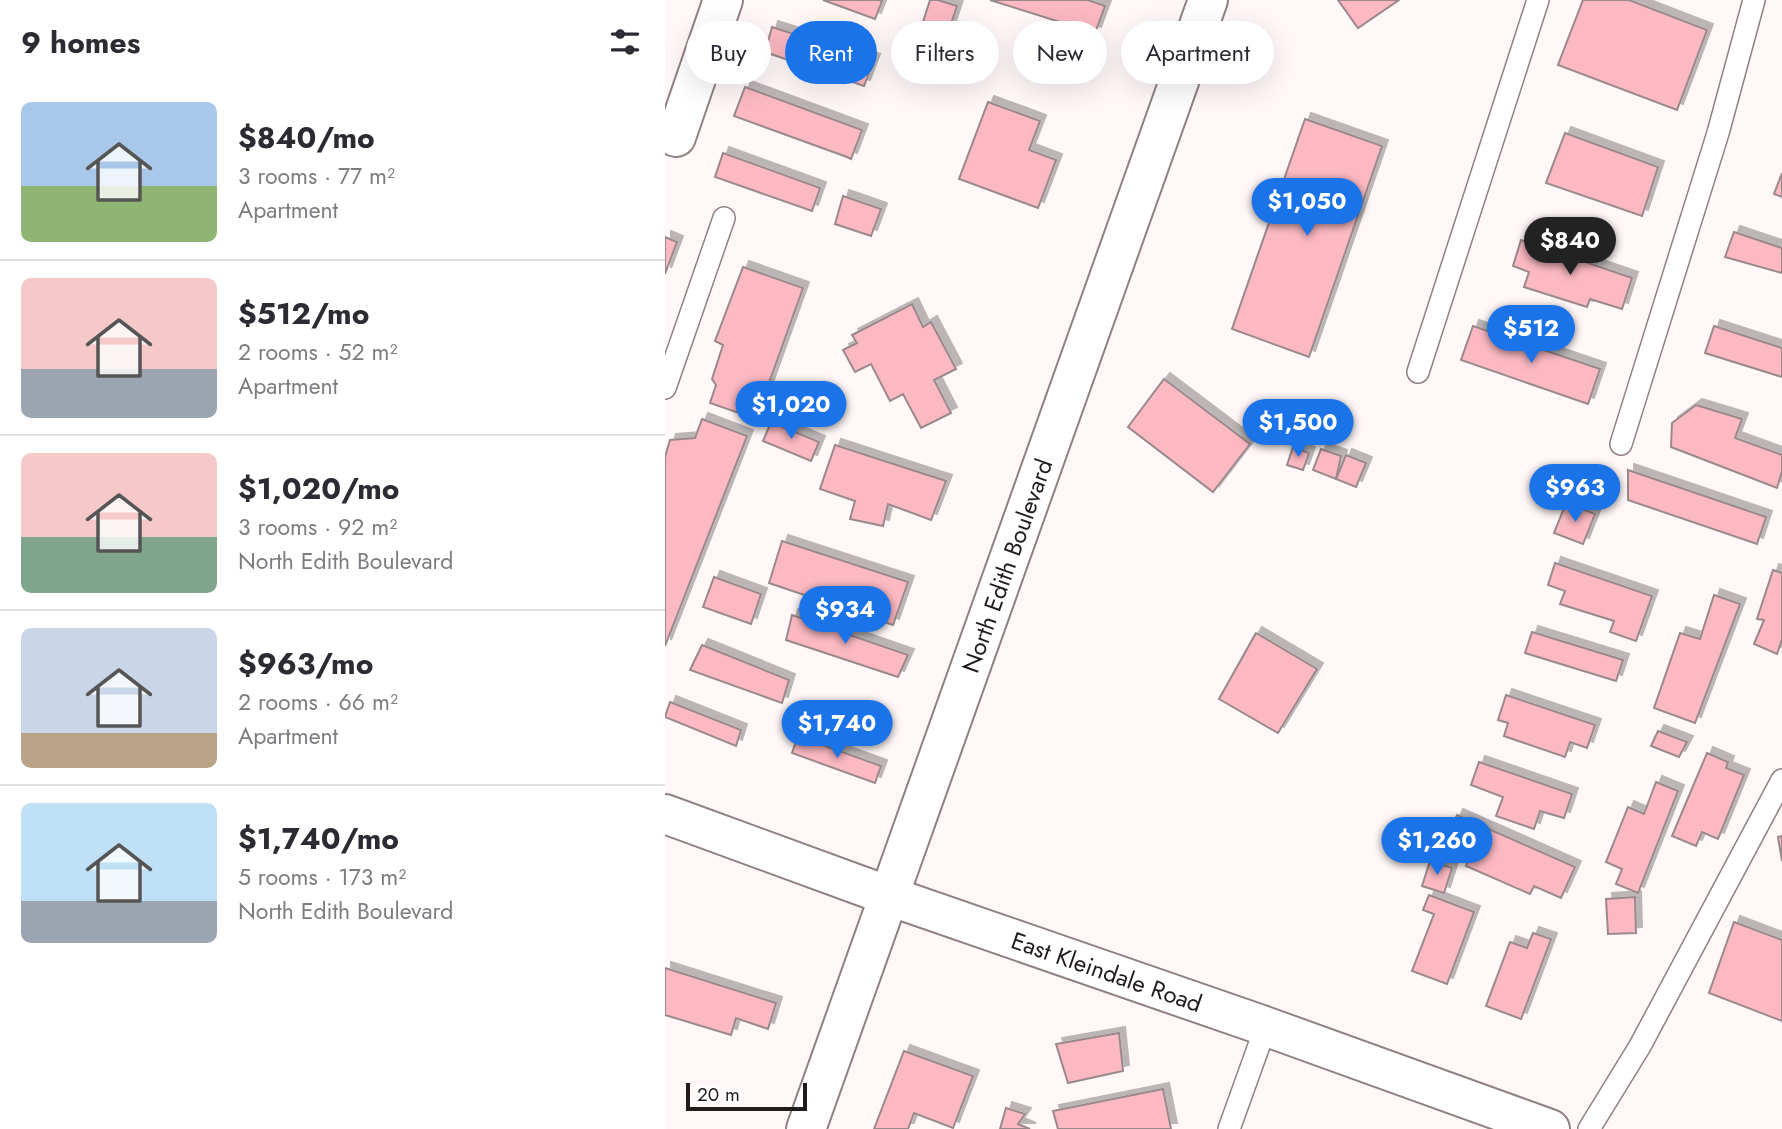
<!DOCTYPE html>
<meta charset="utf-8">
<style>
body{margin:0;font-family:Jost,sans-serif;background:#f7f7f7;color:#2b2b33;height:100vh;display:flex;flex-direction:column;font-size:26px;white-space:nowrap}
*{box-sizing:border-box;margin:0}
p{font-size:23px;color:#7c7c81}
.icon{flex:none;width:38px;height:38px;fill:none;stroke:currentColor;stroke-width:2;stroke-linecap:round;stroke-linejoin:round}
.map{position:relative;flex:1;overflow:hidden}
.drawer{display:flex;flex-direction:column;background:#fff;width:665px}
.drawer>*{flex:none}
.top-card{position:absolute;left:21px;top:21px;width:665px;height:63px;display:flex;gap:14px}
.scale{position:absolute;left:21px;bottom:18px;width:121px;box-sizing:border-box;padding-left:7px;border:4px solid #211b1c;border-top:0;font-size:19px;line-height:24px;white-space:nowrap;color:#211b1c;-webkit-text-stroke:5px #fff;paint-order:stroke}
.price{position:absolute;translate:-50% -60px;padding:0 16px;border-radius:24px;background:#1a73e8;color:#fff;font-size:23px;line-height:46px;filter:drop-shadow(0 2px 4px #0008)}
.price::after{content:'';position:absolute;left:50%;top:42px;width:21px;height:16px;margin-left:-10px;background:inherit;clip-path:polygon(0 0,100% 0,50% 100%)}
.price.on{background:#222;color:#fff}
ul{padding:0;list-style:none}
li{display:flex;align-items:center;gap:21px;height:175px;padding:0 21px}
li+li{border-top:2px solid #e1e1e2}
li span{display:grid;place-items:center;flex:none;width:196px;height:140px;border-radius:10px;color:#555}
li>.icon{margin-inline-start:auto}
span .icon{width:84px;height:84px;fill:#fffc;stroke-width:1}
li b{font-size:30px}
h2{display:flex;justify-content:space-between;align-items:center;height:84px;padding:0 21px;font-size:30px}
.pill{padding:0 24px;border-radius:32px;background:#fff;box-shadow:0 7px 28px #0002;font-size:24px;line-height:63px}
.pill.on{background:#1a73e8;color:#fff}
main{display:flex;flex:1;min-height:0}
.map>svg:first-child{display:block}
</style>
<main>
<section class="drawer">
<h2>9 homes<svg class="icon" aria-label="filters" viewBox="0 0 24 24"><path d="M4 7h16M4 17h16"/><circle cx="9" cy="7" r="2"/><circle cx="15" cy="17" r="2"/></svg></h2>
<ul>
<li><span style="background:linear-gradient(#a9c7e8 60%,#8fb573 0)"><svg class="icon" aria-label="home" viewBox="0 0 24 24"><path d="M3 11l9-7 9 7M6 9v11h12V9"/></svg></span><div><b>$840/mo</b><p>3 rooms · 77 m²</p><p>Apartment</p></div></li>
<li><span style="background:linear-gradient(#f6c9c9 65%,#9aa5b1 0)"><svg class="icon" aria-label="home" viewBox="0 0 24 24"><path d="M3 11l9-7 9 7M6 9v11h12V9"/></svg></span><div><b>$512/mo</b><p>2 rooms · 52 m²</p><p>Apartment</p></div></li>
<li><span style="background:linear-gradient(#f6c9c9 60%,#7fa58c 0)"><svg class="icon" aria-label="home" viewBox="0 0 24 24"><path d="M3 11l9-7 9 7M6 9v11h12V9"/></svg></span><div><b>$1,020/mo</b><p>3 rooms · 92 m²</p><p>North Edith Boulevard</p></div></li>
<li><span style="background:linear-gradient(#c9d6e8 75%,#b9a48a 0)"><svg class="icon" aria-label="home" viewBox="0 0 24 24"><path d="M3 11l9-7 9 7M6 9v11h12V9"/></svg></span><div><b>$963/mo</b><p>2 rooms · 66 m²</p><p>Apartment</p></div></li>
<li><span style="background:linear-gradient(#bfe0f5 70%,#9aa5b1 0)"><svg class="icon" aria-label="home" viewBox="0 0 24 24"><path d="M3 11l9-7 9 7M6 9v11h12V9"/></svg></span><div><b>$1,740/mo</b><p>5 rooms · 173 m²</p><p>North Edith Boulevard</p></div></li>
</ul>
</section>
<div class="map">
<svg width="1117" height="1129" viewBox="0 0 1117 1129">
<defs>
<filter id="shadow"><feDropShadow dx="6" dy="-6" stdDeviation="0" flood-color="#0004"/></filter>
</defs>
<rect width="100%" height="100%" fill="#fff7f8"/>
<g fill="#fcb9c2" stroke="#9a898b" stroke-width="2" filter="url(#shadow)">
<path d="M 158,0 L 214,0 L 217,1 L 210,19 Z"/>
<path d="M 265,0 L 273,0 L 292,6 L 284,30 L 258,22 Z"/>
<path d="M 325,0 L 423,0 L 440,6 L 430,33 Z"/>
<path d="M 673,0 L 734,0 L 693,28 Z"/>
<path d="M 918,0 L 964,0 L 1042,30 L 1012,110 L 893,65 Z"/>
<path d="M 107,27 L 209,60 L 199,86 L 100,52 Z"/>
<path d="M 80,87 L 197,130 L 186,159 L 182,157 L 69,116 Z"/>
<path d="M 323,102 L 375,121 L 364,150 L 391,160 L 373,208 L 294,179 Z"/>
<path d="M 640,119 L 717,146 L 644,357 L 567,329 Z"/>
<path d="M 900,133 L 993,167 L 977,216 L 881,183 Z"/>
<path d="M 58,153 L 155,188 L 147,211 L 50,177 Z"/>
<path d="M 1117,173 L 1117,197 L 1109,194 Z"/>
<path d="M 178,196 L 216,209 L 206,236 L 170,224 Z"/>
<path d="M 1069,232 L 1117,248 L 1117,273 L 1060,257 Z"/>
<path d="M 0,237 L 12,242 L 0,274 Z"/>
<path d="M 856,240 L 967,278 L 957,309 L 925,299 L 922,307 L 859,287 L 864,272 L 848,266 Z"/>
<path d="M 78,267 L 138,288 L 91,419 L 45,403 L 51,385 L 47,379 L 58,345 L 50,341 Z"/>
<path d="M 247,304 L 258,327 L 266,322 L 291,369 L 269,380 L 286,413 L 256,428 L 238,394 L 225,401 L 206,364 L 190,372 L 178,350 L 192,343 L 187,335 Z"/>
<path d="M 808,326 L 935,369 L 923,404 L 796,360 Z"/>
<path d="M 1049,326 L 1117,348 L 1117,377 L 1040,353 Z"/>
<path d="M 499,379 L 585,444 L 548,492 L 463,427 Z"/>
<path d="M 1031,405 L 1077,419 L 1070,438 L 1117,455 L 1117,471 L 1112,488 L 1006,447 L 1007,423 Z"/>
<path d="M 37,419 L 82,436 L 0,646 L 0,457 L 5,440 L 30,438 Z"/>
<path d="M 106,422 L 154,442 L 146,461 L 98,441 Z"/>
<path d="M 170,445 L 281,481 L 266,520 L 223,504 L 218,526 L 185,519 L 190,501 L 155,489 Z"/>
<path d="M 628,447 L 644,453 L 638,470 L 622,465 Z"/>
<path d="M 656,449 L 676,456 L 671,479 L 648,470 Z"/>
<path d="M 681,455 L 701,463 L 691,487 L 671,479 Z"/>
<path d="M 963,470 L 1101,517 L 1092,544 L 963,500 Z"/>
<path d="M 901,503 L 930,514 L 918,544 L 889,533 Z"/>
<path d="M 117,541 L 243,582 L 228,625 L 104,583 Z"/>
<path d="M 890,563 L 987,596 L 971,641 L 945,632 L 949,621 L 895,604 L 900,591 L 883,585 Z"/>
<path d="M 1108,570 L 1117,573 L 1117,639 L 1112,654 L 1089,644 L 1099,620 L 1092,619 Z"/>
<path d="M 49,577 L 96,594 L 86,624 L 38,607 Z"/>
<path d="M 1049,595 L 1075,604 L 1030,723 L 989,708 L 1015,633 L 1035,639 Z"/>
<path d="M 127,615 L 243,655 L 233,677 L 121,640 Z"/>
<path d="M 867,632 L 958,660 L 951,681 L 860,653 Z"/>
<path d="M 591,633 L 652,669 L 613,733 L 554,699 Z"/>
<path d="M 37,645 L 124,680 L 117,703 L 25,670 Z"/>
<path d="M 841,695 L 930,725 L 922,748 L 905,742 L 900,757 L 839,736 L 843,723 L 833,720 Z"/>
<path d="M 5,702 L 76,730 L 71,746 L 0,717 Z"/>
<path d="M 993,731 L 1022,742 L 1014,757 L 986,746 Z"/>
<path d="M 133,736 L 216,766 L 210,783 L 127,753 Z"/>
<path d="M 1042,753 L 1063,762 L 1061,768 L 1079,775 L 1053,839 L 1037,832 L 1031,846 L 1007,836 Z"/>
<path d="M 814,762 L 907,794 L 899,818 L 875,811 L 869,829 L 831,816 L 838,797 L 806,785 Z"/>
<path d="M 991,782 L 1013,791 L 973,893 L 951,884 L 957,869 L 941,862 L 963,807 L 979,814 Z"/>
<path d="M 792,815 L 910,867 L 896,898 L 869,886 L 865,894 L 801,866 L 805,856 L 779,844 Z"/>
<path d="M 1117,836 L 1117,861 L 1113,837 Z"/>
<path d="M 765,861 L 787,868 L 779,893 L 757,886 Z"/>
<path d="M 764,895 L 809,912 L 782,984 L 747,971 L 769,914 L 758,910 Z"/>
<path d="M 970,897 L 971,933 L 943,934 L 941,899 Z"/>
<path d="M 1069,922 L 1117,940 L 1117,1021 L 1044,993 Z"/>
<path d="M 868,933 L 886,939 L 856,1019 L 821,1006 L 845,942 L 862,948 Z"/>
<path d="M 0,968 L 111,1003 L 103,1029 L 71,1018 L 66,1035 L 0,1015 Z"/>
<path d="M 454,1033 L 458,1071 L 403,1083 L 391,1044 Z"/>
<path d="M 239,1051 L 308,1076 L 288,1128 L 249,1113 L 243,1129 L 209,1129 Z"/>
<path d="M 498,1089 L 506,1129 L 393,1129 L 388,1111 Z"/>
<path d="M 341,1108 L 360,1114 L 353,1124 L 365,1129 L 335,1129 Z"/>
</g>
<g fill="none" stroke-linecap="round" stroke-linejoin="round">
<g stroke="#918082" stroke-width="24">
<g id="lane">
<path d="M 753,372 L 873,0"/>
<path d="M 0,388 L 59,218"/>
<path d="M 956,444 L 1053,133 L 1089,0"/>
<path d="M 564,1129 L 601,1026"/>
<path d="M 924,1129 L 975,1046 L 1117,780"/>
</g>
</g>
<g stroke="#918082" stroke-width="42">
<g id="street">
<path d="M 11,137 L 58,0"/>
<path id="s1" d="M 0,814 L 224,896 L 594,1024 L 885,1129"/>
<path id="s2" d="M 141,1129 L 543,0"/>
</g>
</g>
<use href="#lane" stroke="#fff" stroke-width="21"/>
<use href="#street" stroke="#fff" stroke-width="38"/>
</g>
<g text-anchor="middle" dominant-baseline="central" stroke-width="7" stroke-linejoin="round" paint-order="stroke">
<g font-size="24" fill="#211b1c" stroke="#fff">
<text stroke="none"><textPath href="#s2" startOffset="598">North Edith Boulevard</textPath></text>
<text stroke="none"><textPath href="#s1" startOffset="469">East Kleindale Road</textPath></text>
</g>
</g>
</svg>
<div class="scale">20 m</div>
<b class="price" style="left:642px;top:238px">$1,050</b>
<b class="price on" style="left:905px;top:277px">$840</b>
<b class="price" style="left:866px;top:365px">$512</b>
<b class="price" style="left:126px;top:441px">$1,020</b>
<b class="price" style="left:633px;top:459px">$1,500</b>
<b class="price" style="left:910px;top:524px">$963</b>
<b class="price" style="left:180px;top:646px">$934</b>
<b class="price" style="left:172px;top:760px">$1,740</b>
<b class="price" style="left:772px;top:877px">$1,260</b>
<div class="top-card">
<a class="pill">Buy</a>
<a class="pill on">Rent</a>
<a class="pill">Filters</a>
<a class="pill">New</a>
<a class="pill">Apartment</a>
</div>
</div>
</main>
